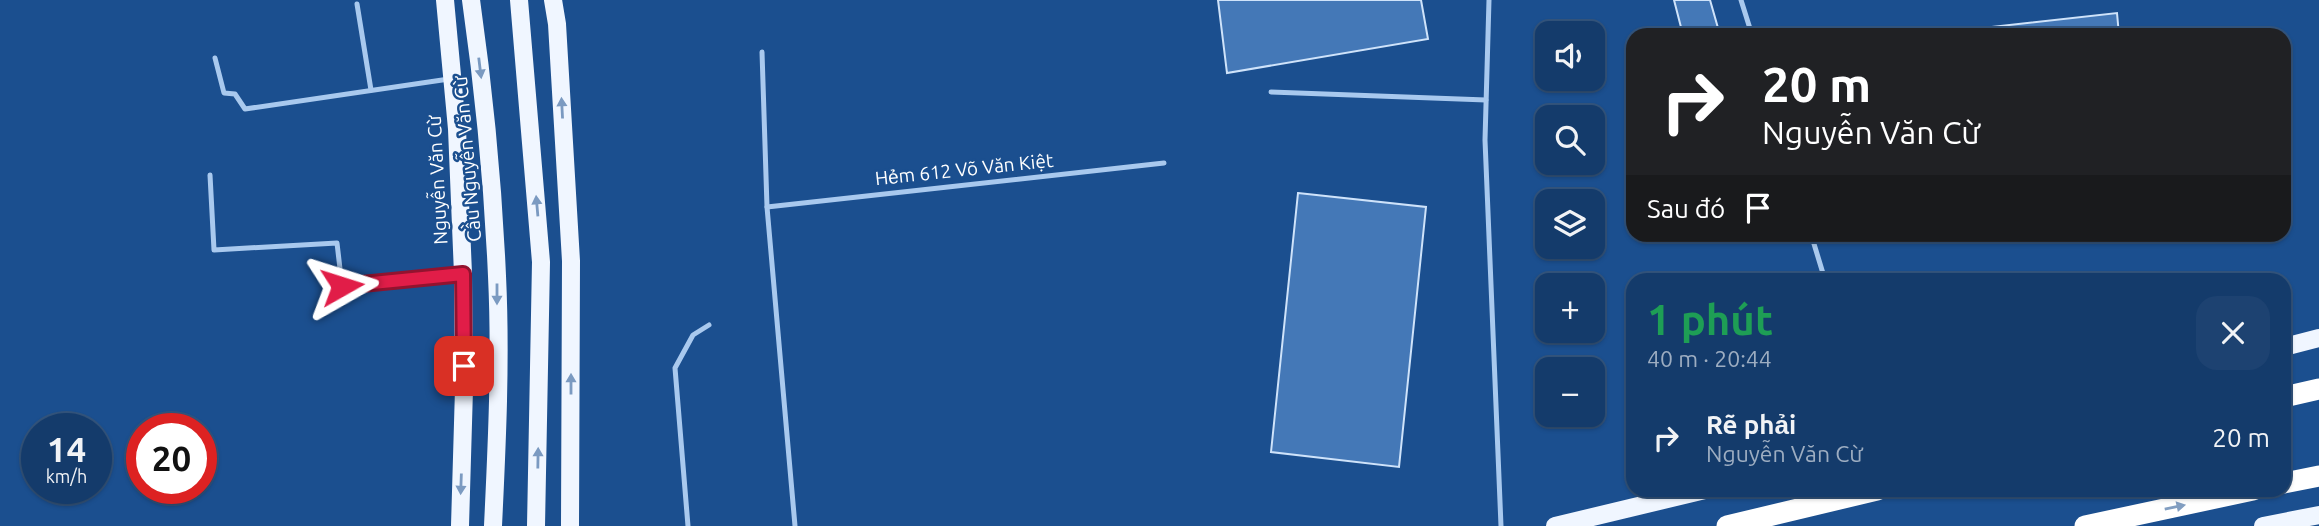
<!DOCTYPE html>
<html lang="vi">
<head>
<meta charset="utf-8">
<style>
  :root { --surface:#143b6b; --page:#1d4271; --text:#f1f3f6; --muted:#9dadc1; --line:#33557e }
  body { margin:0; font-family:Ubuntu,sans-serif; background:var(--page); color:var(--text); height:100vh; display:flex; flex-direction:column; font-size:26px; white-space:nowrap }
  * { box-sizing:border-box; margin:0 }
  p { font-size:23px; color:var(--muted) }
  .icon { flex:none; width:38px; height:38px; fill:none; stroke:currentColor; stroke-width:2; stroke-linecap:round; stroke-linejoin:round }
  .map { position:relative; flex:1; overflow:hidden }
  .sheet { position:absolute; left:1626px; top:273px; width:665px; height:224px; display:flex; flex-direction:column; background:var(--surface); border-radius:21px; box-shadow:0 2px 5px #0004,0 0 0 2px var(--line) }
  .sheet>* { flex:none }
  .top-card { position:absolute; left:1626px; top:28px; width:665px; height:214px; border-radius:21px; box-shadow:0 2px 5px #0004,0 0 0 2px var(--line); background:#202124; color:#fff; overflow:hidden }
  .controls { position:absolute; left:1535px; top:21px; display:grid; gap:14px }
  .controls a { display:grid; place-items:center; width:70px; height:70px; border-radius:14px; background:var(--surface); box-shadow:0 2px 5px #0004,0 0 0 2px var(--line); font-size:35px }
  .speed { position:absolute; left:21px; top:413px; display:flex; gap:14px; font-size:35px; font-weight:700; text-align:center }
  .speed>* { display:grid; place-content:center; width:91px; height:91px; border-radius:50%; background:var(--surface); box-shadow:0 2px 5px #0004,0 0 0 2px var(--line); line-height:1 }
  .speed small { font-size:18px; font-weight:400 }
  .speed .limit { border:10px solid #d22; background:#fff; color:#111 }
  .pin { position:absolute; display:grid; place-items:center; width:60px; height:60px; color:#fff; margin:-30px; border-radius:14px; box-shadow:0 4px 10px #0006 }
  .me { position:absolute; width:77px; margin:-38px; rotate:84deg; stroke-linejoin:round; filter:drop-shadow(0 0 5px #0008) }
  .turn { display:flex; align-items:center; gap:24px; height:147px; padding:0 21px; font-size:32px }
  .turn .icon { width:91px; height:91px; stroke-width:2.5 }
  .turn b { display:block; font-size:49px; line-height:60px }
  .then { display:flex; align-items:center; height:66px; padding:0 21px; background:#0003; gap:14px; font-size:26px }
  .round { display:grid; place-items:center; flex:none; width:74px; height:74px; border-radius:21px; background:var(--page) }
  .summary { display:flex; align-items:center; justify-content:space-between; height:119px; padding:0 21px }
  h1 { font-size:42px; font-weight:600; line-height:52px; color:#1e9e55 }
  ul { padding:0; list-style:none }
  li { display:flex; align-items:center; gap:21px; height:91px; padding:0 21px }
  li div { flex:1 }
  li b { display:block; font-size:26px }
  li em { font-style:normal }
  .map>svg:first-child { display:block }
</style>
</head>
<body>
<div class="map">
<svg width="2319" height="526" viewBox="0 0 2319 526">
  <rect width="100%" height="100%" fill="#1b4f8f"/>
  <g fill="#4478b7" stroke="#cfe3fa" stroke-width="2">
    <path d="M 1218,0 L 1421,0 L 1428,39 L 1227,73 Z"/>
    <path d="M 1674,0 L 1710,0 L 1720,35 L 1683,35 Z"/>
    <path d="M 2117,13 L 2119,35 L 1947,35 L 1946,32 Z"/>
    <path d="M 1298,193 L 1426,207 L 1399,467 L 1271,452 Z"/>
  </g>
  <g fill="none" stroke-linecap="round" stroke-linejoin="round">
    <g stroke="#a9c9ee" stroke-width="5">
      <path d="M 1489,0 L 1485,140 L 1501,526"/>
      <path d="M 1741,0 L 1752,35"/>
      <path d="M 357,4 L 371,90"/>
      <path d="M 762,52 L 767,207 L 795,526"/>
      <path d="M 215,58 L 224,93 L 235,94 L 245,109 L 449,79"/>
      <path d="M 1271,92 L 1486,100"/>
      <path d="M 210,175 L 214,250 L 337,243 L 342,286 L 460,274"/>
      <path d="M 767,207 L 1164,163"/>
      <path d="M 1811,234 L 1825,280"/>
      <path d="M 688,526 L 675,368 L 693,335 L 709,325"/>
    </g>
    <g stroke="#f0f6ff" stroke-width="18">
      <path d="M 445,0 L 457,129 L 463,274 L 464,389 L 460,526"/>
      <path d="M 471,0 C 484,91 493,184 497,276 C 501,359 497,443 493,526"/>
      <path d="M 519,0 L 541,262 L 536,526"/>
      <path d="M 553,0 L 557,24 L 571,261 L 570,526"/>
      <path d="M 2284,347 L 2319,338"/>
      <path d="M 1555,526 L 1705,490"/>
      <path d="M 2263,526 L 2319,515"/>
    </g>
    <g stroke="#fff" stroke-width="21">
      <path d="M 2284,397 L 2319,389"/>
      <path d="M 2284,483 L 2319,476"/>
      <path d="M 1727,526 L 1877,490"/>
      <path d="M 2085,526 L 2253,490"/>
    </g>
  </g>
  <defs><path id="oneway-solid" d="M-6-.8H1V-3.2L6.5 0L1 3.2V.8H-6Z" transform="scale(1.75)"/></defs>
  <g fill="#7b9ac1">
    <use href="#oneway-solid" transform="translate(480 68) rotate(83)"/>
    <use href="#oneway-solid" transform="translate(562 108) rotate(-93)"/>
    <use href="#oneway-solid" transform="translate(537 206) rotate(-95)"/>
    <use href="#oneway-solid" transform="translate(497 294) rotate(90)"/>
    <use href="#oneway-solid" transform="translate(571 384) rotate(-90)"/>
    <use href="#oneway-solid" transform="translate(538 458) rotate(-89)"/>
    <use href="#oneway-solid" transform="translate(461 484) rotate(92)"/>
  </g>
  <use fill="#829ec1" href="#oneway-solid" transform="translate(2175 507) rotate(-12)"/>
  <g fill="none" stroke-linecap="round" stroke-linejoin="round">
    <g stroke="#92132f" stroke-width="18">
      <path id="route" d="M 342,286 L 463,274 L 464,366"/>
    </g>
    <use href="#route" stroke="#e11d48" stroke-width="12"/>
  </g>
  <g text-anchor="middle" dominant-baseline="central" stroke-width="5" stroke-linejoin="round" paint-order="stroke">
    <g font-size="19" fill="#fff" stroke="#1b4f8f">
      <text transform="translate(467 159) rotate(-95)">Cầu Nguyễn Văn Cừ</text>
      <text transform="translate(964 169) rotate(-6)">Hẻm 612 Võ Văn Kiệt</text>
      <text transform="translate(437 180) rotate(-93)">Nguyễn Văn Cừ</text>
    </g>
  </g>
</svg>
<div class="controls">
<a><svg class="icon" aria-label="sound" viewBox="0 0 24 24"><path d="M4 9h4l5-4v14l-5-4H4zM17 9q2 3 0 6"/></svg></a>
<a><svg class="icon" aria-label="search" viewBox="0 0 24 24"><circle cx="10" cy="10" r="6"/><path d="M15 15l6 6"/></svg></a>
<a><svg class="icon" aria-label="layers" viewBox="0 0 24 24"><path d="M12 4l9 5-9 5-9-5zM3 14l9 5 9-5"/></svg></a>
<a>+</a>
<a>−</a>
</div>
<div class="speed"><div>14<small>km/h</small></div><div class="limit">20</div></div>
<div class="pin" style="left:464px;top:366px;background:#d93025"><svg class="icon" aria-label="arrive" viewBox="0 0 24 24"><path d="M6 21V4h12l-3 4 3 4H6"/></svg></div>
<svg class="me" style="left:342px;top:286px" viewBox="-20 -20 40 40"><path d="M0-17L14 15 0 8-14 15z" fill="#e11d48" stroke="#fff" stroke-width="4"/></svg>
<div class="top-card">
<div class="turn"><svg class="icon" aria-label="right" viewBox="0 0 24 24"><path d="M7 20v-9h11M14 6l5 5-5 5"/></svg><div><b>20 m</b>Nguyễn Văn Cừ</div></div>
<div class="then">Sau đó<svg class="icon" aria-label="arrive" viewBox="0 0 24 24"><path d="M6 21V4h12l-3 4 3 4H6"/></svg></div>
</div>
<section class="sheet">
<div class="summary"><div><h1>1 phút</h1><p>40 m · 20:44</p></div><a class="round"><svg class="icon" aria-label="close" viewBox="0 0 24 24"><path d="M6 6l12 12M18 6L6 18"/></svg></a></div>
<ul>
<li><svg class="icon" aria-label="right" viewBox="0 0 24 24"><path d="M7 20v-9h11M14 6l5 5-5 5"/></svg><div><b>Rẽ phải</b><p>Nguyễn Văn Cừ</p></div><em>20 m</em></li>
</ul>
</section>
</div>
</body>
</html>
